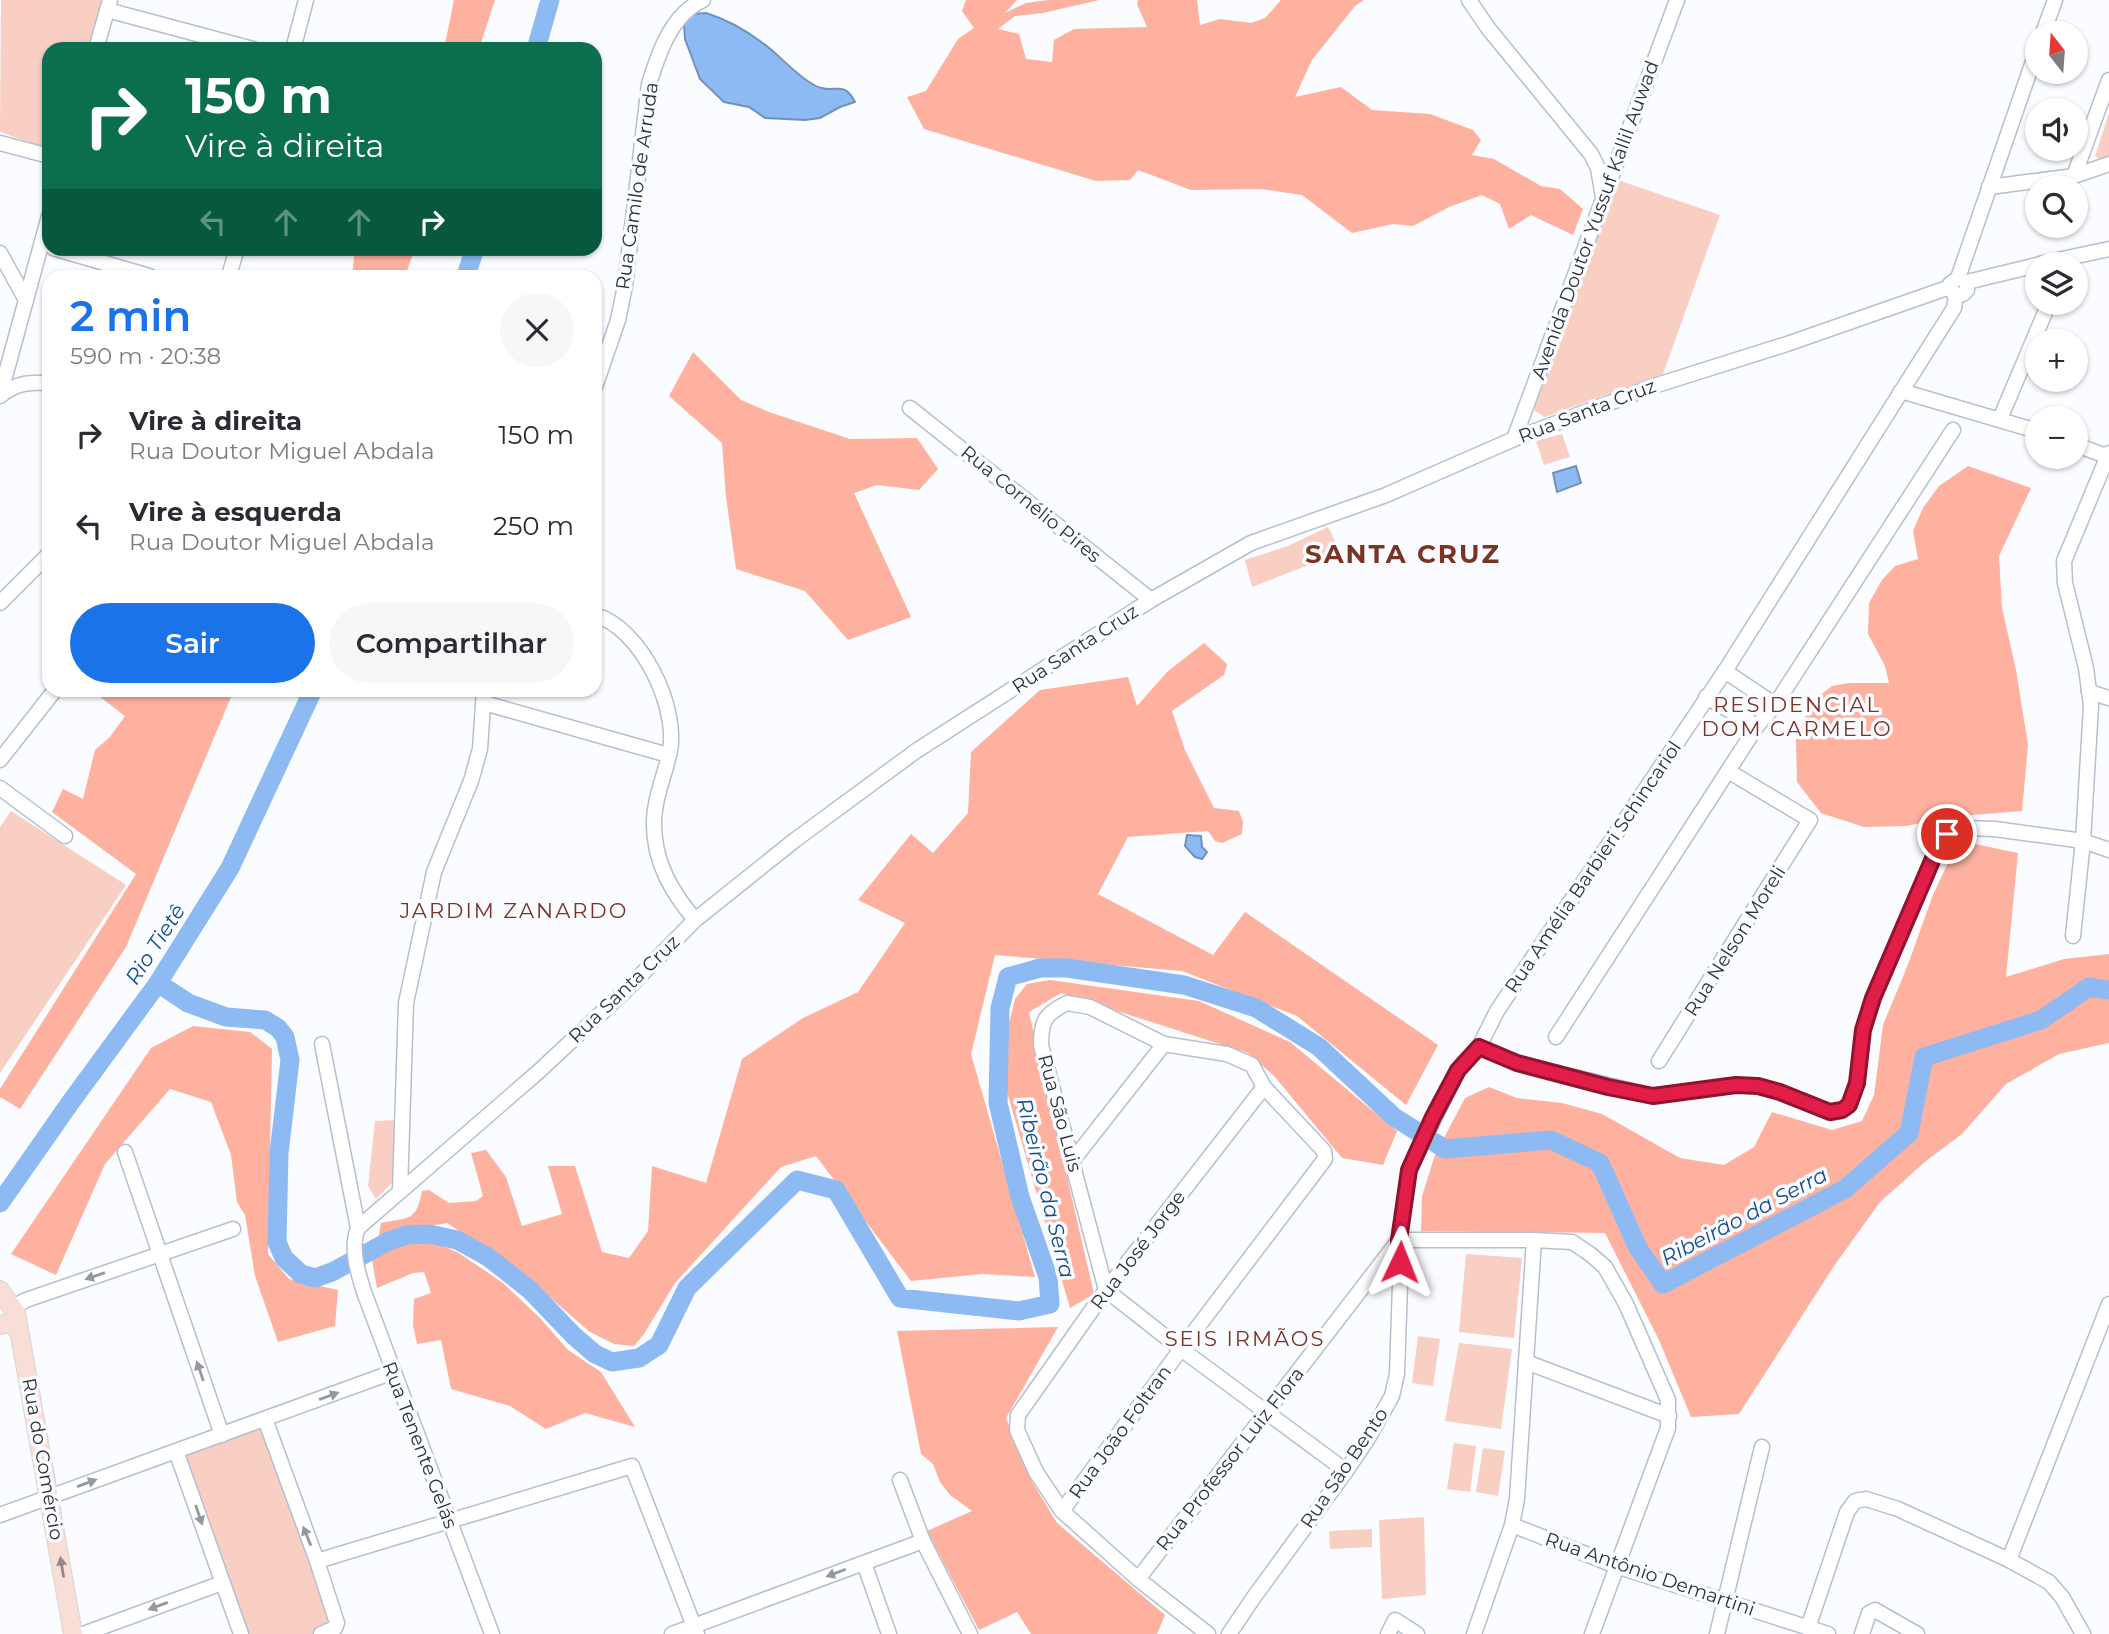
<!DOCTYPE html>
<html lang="pt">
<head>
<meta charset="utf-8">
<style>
  :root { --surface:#fff; --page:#f7f7f7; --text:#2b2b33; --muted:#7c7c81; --accent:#1a73e8 }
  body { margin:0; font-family:Montserrat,sans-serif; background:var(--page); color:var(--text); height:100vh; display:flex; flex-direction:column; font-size:26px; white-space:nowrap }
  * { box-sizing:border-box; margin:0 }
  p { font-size:23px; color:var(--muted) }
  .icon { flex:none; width:38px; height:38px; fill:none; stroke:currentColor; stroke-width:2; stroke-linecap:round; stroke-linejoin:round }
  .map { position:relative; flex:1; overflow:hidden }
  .drawer { position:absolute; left:42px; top:270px; width:560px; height:427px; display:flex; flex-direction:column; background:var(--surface); border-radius:21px; box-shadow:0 2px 5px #0004 }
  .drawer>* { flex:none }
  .top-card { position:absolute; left:42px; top:42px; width:560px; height:214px; border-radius:21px; box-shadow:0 2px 5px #0004; background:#0b6e4f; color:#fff; overflow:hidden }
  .needle { width:46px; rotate:343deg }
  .buttons { position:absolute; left:2025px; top:21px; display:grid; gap:14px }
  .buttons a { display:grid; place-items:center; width:63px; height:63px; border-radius:50%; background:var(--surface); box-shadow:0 2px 5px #0004; font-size:35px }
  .pin { position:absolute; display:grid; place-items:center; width:60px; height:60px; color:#fff; margin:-30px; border:4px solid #fff; border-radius:50%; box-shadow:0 2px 7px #0007 }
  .me { position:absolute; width:77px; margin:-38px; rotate:2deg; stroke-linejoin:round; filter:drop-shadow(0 0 5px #0008) }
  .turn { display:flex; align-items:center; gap:24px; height:147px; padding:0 28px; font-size:32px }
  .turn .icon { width:91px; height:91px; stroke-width:2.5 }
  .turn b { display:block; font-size:49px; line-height:60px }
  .lanes { display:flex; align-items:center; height:66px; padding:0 28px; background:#0003; justify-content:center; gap:35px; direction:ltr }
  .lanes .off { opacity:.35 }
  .round { display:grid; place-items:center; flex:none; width:74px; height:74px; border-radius:37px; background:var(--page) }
  .overview { display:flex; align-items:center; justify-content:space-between; height:119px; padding:0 28px }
  h1 { font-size:42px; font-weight:600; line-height:52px; color:var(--accent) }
  .cta { display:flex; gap:14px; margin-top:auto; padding:14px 28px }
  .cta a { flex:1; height:80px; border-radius:42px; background:var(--accent); color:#fff; font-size:28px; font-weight:600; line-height:80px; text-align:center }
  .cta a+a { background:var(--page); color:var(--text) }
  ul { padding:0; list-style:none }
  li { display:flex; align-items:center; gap:21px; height:91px; padding:0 28px }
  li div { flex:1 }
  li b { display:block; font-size:26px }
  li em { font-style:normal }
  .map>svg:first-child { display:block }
</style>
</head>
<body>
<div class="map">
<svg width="2109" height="1634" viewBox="0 0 2109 1634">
  <rect width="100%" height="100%" fill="#fafcff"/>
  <g fill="#f9cec3">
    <path d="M 1,0 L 103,0 L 89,49 L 49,49 L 49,149 L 0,132 Z"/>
    <path d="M 2109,113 L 2109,156 L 2100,160 L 2095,156 Z"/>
    <path d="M 1615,179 L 1720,215 L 1663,374 L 1545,417 L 1535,411 L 1534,403 Z"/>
    <path d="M 1562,434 L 1570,457 L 1544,465 L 1536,441 Z"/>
    <path d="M 1328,527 L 1339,549 L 1334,555 L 1252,587 L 1245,560 L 1288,546 Z"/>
    <path d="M 11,811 L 126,885 L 0,1073 L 0,827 Z"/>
    <path d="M 395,1120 L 392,1183 L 376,1199 L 368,1186 L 375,1121 Z"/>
    <path d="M 1466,1254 L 1522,1258 L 1514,1338 L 1459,1332 Z"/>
    <path d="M 1418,1336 L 1440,1339 L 1433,1386 L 1412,1383 Z"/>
    <path d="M 1459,1343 L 1512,1349 L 1501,1429 L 1445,1421 Z"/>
    <path d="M 265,1424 L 336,1624 L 312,1634 L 243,1634 L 179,1453 Z"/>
    <path d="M 1454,1443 L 1476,1446 L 1470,1492 L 1447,1489 Z"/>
    <path d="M 1483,1448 L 1505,1451 L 1498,1496 L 1476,1492 Z"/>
    <path d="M 1424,1517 L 1426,1595 L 1382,1599 L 1379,1520 Z"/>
    <path d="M 1372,1529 L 1372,1547 L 1330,1549 L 1329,1531 Z"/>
  </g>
  <g fill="#ffb1a0">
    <path d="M 454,0 L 495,0 L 479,49 L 444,49 Z"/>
    <path d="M 966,0 L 1017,0 L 1005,13 L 1026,3 L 1048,0 L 1099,0 L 1043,13 L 1015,16 L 998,29 L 1019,34 L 1026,59 L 1052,62 L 1054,40 L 1074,29 L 1147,27 L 1137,4 L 1138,0 L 1197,0 L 1200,25 L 1220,19 L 1251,23 L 1265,18 L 1281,0 L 1364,0 L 1355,6 L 1312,60 L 1295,97 L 1341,87 L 1372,110 L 1430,114 L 1473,130 L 1481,140 L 1472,155 L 1494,159 L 1541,186 L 1560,189 L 1583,209 L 1573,235 L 1531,215 L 1509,229 L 1500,204 L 1482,195 L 1449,207 L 1413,226 L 1393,224 L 1352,233 L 1302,195 L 1261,189 L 1191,190 L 1138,170 L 1130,180 L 1096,181 L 924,129 L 907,97 L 926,91 L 958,39 L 974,28 L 962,11 Z"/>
    <path d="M 355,249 L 355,248 L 415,249 L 405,276 L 352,276 Z"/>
    <path d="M 693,352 L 741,400 L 769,412 L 850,439 L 917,438 L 938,469 L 919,490 L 877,485 L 854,493 L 911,617 L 848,640 L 805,591 L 736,569 L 726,497 L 722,443 L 669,396 Z"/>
    <path d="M 1968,466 L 2031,488 L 1999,556 L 2002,608 L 2016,670 L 2028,745 L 2022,811 L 1946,817 L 1907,826 L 1864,827 L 1821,813 L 1797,782 L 1796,741 L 1805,718 L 1818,697 L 1832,686 L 1849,683 L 1889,683 L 1885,666 L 1868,634 L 1869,603 L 1882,580 L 1895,566 L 1918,559 L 1913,531 L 1923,508 L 1939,486 Z"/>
    <path d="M 1204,643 L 1227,664 L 1224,675 L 1172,711 L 1185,750 L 1214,808 L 1239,811 L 1243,822 L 1242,834 L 1222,843 L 1215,841 L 1208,831 L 1128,837 L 1098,894 L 1213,955 L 1245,912 L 1438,1045 L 1406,1105 L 1297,1016 L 1182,971 L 995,955 L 971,1054 L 1035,1277 L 982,1274 L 911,1281 L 816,1156 L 781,1167 L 675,1283 L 644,1334 L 634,1346 L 614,1344 L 590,1332 L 517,1269 L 447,1223 L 402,1231 L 378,1242 L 381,1223 C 409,1217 416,1222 422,1191 L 429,1190 L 449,1203 L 476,1201 L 483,1196 L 471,1153 L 486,1150 L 506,1177 L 522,1226 L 562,1214 L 548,1166 L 575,1166 L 602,1252 L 629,1258 L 648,1231 L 652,1166 L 706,1183 L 742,1059 L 803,1018 L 858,992 L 905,923 L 858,900 L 911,834 L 933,853 L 968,813 L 971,752 L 1040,690 L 1128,677 L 1137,706 L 1167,672 Z"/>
    <path d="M 91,690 L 234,690 L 126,947 L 20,1109 L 0,1097 L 0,1089 L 136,874 L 52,812 L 63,789 L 83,799 L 95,750 L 110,737 L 125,716 Z"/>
    <path d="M 1970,843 L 2018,853 L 2006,977 L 2064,959 L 2109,954 L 2109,1043 L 2059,1054 L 2006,1084 L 1962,1134 L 1926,1161 L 1880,1202 L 1834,1266 L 1739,1414 L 1691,1417 L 1659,1340 L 1605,1233 L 1421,1231 L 1422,1196 L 1435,1155 L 1465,1098 L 1489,1087 L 1517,1098 L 1562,1103 L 1602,1114 L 1680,1158 L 1724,1165 L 1754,1147 L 1772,1112 L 1832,1130 L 1862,1121 L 1874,1095 L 1883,1025 L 1907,967 L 1933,895 L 1953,852 L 1960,844 Z"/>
    <path d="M 1050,980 L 1199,1001 L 1290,1042 L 1397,1131 L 1383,1165 L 1342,1158 L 1275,1077 L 1248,1053 L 1061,993 L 1029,1012 L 1094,1294 L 1070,1308 L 1007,1092 L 1009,1023 L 1015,999 L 1027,984 Z"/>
    <path d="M 193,1026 L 250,1032 L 272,1049 L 268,1254 L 289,1279 L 338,1290 L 335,1326 L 278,1342 L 255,1276 L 245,1215 L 237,1202 L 231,1155 L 211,1102 L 170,1089 L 105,1164 L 56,1275 L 11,1254 L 151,1048 Z"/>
    <path d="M 407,1242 L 434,1242 L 459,1253 L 503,1283 L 540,1318 L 568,1350 L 601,1372 L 635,1427 L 585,1413 L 546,1429 L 510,1406 L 451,1389 L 441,1340 L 417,1344 L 413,1325 L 414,1299 L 431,1293 L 424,1272 L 413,1273 L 377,1288 L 372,1260 Z"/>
    <path d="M 1058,1327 L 1006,1418 L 1031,1480 L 1057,1523 L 1165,1615 L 1157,1634 L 1031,1634 L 1017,1612 L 979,1630 L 927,1531 L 972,1511 L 950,1495 L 940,1482 L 933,1464 L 921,1454 L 897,1331 Z"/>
  </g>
  <g fill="#8ebaf4" stroke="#7191bb" stroke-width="2">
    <path d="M 706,13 C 729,20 749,32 768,47 C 784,60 796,75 814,85 C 833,96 843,78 855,102 L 840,107 L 820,118 L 805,120 L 765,118 L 749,107 L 724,102 L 700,79 L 685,39 L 684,24 L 693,14 Z"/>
    <path d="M 1576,466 L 1581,483 L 1557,492 L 1553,473 Z"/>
    <path d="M 1187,835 L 1201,836 L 1202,847 L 1207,852 L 1202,859 L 1195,857 L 1185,846 Z"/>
  </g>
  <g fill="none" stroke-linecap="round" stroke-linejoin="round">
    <g stroke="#8ebaf4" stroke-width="19">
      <path d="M 536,49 L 550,0"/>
      <path d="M 466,276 L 475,248"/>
      <path d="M 158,983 L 188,1003 L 226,1017 L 265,1020 L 278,1028 L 285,1037 L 290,1060 L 279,1153 L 277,1242 L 284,1258 L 301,1274 L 315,1278 L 332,1272 L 387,1242 L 406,1235 L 429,1234 L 457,1240 L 488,1257 L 530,1290 L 574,1336 L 595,1354 L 612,1362 L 639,1358 L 659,1345 L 687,1288 L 797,1180 L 836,1190 L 900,1298 L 1019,1311 L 1050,1304 L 1048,1277 L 1020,1197 L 998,1103 L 1000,1008 L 1008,977 L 1040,968 L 1067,968 L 1184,985 L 1256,1008 L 1319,1047 L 1394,1117 L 1445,1149 L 1551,1140 L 1600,1163 L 1638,1248 L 1663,1284 L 1845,1189 L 1909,1133 L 1924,1057 L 2041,1020 L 2089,987 L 2109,990"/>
      <path d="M 0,1203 L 70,1103 L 158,983 L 230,868 L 313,690"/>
    </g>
    <g stroke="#b5bfce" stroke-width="17">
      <g id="minor">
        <path d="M 1469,0 L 1488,28 L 1591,154 L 1598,168 L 1603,197"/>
        <path d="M 107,10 L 253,49"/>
        <path d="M 2043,33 L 2055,0"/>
        <path d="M 96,49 L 110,0"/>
        <path d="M 293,49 L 306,0"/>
        <path d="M 0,143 L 49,156"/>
        <path d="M 2074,176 L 2109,80"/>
        <path d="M 1989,187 L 2074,176 L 2109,164"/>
        <path d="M 53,248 L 149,276"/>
        <path d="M 0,253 L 26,300"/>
        <path d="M 2039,264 L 2109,249"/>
        <path d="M 229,276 L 237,248"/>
        <path d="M 1967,282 L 1967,290 L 1963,294 L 1956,295 L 1951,290 L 1950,284 L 1958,278 L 2037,50"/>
        <path d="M 1967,282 L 2037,265"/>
        <path d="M 595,387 L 618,320 L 625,286 L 649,84 C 659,52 671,15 703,0"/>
        <path d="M 1901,391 L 2037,431"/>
        <path d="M 0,395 L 49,216"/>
        <path d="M 0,396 C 16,383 28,382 49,383"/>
        <path d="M 910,408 L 1151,600"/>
        <path d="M 2000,419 L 2049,303"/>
        <path d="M 1514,439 L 1677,0"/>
        <path d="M 2076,445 L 2109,457"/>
        <path d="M 0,603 L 49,554"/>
        <path d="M 595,615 C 641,628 678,706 670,751 C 665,775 654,798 654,824 C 654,862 671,891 695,920"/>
        <path d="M 1725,671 L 1775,705"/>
        <path d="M 2089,692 L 2109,698"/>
        <path d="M 1706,697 L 1757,726"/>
        <path d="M 484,703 L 668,755"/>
        <path d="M 0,760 L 55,690"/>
        <path d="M 0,788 L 65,836"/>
        <path d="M 2073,936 L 2083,841 L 2091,706 L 2086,668 L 2065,583 L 2064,561 L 2109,453"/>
        <path d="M 1556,1037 L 1757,726 L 1775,705 L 1953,430"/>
        <path d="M 322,1044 L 358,1228"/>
        <path d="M 1479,1047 L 1517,1063 L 1653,1096 L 1736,1085 L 1758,1086 L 1780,1092 L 1830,1113 L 1842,1110 L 1849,1105 L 1857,1083 L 1863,1030 L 1873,998 L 1941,840 L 1947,834 L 1965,828 L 1995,829 L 2083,841 L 2109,850"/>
        <path d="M 1659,1061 L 1810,820 L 1728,771"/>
        <path d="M 125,1152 L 222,1435"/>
        <path d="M 1073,1160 L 1164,1044"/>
        <path d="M 400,1190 L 406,1003 L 434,872 L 471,781 L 480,749 L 484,690"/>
        <path d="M 1399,1240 L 1534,1240 L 1572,1242 L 1590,1254 L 1605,1267 L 1626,1304 L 1668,1400 L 1668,1428 L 1592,1634"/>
        <path d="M 1106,1290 L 1181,1349 L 1346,1471"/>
        <path d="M 13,1307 L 26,1300 L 233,1229"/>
        <path d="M 1526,1362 L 1669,1416"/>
        <path d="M 265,1419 L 317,1561 L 337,1623 L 335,1628 L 321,1634"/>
        <path d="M 176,1451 L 241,1634"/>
        <path d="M 900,1480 L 923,1541 L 970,1634"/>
        <path d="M 1062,1511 L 1181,1349 L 1325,1159 L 1324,1151 L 1264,1087 L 1252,1065 L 1227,1054 L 1164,1044 L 1090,1007 L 1067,1003 C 1045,1014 1041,1020 1041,1045 L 1106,1290"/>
        <path d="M 0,1515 L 393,1372"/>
        <path d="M 1512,1525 L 1616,1566 L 1828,1634"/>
        <path d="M 2009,1560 L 2109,1304"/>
        <path d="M 317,1561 L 632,1466 L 697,1634"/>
        <path d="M 864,1563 L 889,1634"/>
        <path d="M 1138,1579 L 1399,1240"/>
        <path d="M 1808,1628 L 1847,1512 L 1855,1501 L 1866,1499 L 1898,1509 L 2009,1560 L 2049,1582 L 2062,1597 L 2083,1634"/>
        <path d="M 83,1634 L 222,1583"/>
        <path d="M 492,1634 L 364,1292 C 358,1273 350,1248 358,1228 L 537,1073 L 625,991 L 695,920 L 795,840 L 916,751 L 1151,600 L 1251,543 L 1386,495 L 1514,439 L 1657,385 L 1787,344 L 1950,287"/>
        <path d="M 672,1634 L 923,1541"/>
        <path d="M 1208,1634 L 1138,1579 L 1062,1511 L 1036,1472 L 1017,1430 L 1018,1415 L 1106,1290 L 1264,1087"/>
        <path d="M 1229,1634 L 1254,1597 L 1346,1471 L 1367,1440 L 1392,1396 L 1397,1374 L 1400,1284 L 1399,1240 L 1409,1170 L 1458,1070 L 1479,1047 L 1497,1011 L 1725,671 L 1954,308 L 1956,295"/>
        <path d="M 1388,1634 L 1395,1620 L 1417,1634"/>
        <path d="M 1474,1634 L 1512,1525 L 1517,1499 L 1534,1240"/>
        <path d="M 1717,1634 L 1762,1447"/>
        <path d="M 1862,1634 L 1869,1613 L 1875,1610 L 1917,1634"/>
      </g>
    </g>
    <g stroke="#d5d6d7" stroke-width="20">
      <g id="major">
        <path d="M 0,1290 L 16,1313 L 73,1634"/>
        <path d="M 0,1325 L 10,1323 L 19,1331"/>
      </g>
    </g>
    <use href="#minor" stroke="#fff" stroke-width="14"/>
    <use href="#major" stroke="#f9ded7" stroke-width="18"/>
  </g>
  <defs><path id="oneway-solid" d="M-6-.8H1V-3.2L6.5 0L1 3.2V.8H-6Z" transform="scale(1.75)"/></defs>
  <g fill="#96989b">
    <use href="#oneway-solid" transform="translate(95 1276) rotate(161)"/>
    <use href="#oneway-solid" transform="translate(200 1371) rotate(-109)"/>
    <use href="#oneway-solid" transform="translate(329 1396) rotate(-20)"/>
    <use href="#oneway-solid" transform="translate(87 1483) rotate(-20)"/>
    <use href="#oneway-solid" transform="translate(199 1515) rotate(71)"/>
    <use href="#oneway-solid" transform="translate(307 1536) rotate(-112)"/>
    <use href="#oneway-solid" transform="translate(836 1573) rotate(159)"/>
    <use href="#oneway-solid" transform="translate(158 1606) rotate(160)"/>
  </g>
  <use fill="#938887" href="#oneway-solid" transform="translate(62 1567) rotate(-99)"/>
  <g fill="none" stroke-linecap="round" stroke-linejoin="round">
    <g stroke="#92132f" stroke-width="18">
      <path id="route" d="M 1400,1262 L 1399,1240 L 1409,1170 L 1433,1117 L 1458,1070 L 1479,1047 L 1517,1063 L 1608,1087 L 1653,1096 L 1736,1085 L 1758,1086 L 1780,1092 L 1830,1112 L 1842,1110 L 1849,1105 L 1857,1083 L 1863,1030 L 1873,998 L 1941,840 L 1947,834"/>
    </g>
    <use href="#route" stroke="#e11d48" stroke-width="12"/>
  </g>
  <g text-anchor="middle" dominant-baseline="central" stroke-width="7" stroke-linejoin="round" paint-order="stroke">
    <g font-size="19" fill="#2d3237" stroke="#fafcff">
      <text transform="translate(637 186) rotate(-82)">Rua Camilo de Arruda</text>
      <text transform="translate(1595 220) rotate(-70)">Avenida Doutor Yussuf Kallil Auwad</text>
      <text transform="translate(1587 411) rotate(-21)">Rua Santa Cruz</text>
      <text transform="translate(1031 504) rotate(39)">Rua Cornélio Pires</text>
      <text transform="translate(1075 649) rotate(-33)">Rua Santa Cruz</text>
      <text transform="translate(1593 867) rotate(-56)">Rua Amélia Barbieri Schincariol</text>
      <text transform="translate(1735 941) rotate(-58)">Rua Nelson Moreli</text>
      <text transform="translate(624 989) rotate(-44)">Rua Santa Cruz</text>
      <text transform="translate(1060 1113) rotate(75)">Rua São Luis</text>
      <text transform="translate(1138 1250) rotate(-53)">Rua José Jorge</text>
      <text transform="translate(1120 1432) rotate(-54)">Rua João Foltran</text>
      <text transform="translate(420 1445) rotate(69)">Rua Tenente Gelás</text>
      <text transform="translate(43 1459) rotate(80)">Rua do Comércio</text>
      <text transform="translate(1230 1459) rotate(-52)">Rua Professor Luiz Flora</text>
      <text transform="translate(1344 1468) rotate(-56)">Rua São Bento</text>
      <text transform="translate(1650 1574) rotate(19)">Rua Antônio Demartini</text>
    </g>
    <g font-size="21" letter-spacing="2" fill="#793426" stroke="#fafcff">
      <text x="1797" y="704">RESIDENCIAL<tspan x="1797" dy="24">DOM CARMELO</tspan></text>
      <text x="514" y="910">JARDIM ZANARDO</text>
      <text x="1245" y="1338">SEIS IRMÃOS</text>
    </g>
    <g font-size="21" font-style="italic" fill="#134c90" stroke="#fafcff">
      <text transform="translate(155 944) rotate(-57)">Rio Tietê</text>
      <text transform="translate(1046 1188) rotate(76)">Ribeirão da Serra</text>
      <text transform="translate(1744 1216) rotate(-28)">Ribeirão da Serra</text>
    </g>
    <g font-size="26" font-weight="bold" letter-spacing="2" fill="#793426" stroke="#fafcff">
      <text x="1403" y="554">SANTA CRUZ</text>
    </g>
  </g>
</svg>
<div class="buttons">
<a><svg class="needle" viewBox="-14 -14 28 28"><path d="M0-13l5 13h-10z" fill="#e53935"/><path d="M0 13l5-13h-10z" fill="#7c7c81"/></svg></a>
<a><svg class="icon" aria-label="sound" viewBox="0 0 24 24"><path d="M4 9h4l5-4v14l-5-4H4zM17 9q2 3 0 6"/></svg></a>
<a><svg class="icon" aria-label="search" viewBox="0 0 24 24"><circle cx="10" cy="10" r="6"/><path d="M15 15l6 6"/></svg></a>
<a><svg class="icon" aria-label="layers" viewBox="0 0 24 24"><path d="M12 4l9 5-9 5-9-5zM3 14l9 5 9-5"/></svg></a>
<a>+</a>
<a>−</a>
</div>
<div class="pin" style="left:1947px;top:834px;background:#d93025"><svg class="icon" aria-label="arrive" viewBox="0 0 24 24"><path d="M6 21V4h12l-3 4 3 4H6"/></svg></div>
<svg class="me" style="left:1400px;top:1262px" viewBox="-20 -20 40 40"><path d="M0-17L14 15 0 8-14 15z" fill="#e11d48" stroke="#fff" stroke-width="4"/></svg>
<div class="top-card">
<div class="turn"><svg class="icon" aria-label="right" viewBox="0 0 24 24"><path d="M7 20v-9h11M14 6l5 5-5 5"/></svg><div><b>150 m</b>Vire à direita</div></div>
<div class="lanes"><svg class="icon off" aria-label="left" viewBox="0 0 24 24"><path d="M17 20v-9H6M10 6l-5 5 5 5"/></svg><svg class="icon off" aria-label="ahead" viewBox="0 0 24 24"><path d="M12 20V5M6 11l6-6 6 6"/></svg><svg class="icon off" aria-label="ahead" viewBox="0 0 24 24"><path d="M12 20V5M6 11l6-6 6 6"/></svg><svg class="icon" aria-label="right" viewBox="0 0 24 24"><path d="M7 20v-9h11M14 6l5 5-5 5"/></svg></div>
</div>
<section class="drawer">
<div class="overview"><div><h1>2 min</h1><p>590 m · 20:38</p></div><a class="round"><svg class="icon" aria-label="close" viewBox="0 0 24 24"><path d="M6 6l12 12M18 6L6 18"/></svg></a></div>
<ul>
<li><svg class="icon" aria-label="right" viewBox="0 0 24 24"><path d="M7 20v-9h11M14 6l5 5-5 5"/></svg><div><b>Vire à direita</b><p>Rua Doutor Miguel Abdala</p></div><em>150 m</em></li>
<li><svg class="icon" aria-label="left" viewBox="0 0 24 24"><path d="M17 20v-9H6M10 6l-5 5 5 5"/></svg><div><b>Vire à esquerda</b><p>Rua Doutor Miguel Abdala</p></div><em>250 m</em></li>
</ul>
<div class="cta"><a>Sair</a><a>Compartilhar</a></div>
</section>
</div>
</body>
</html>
